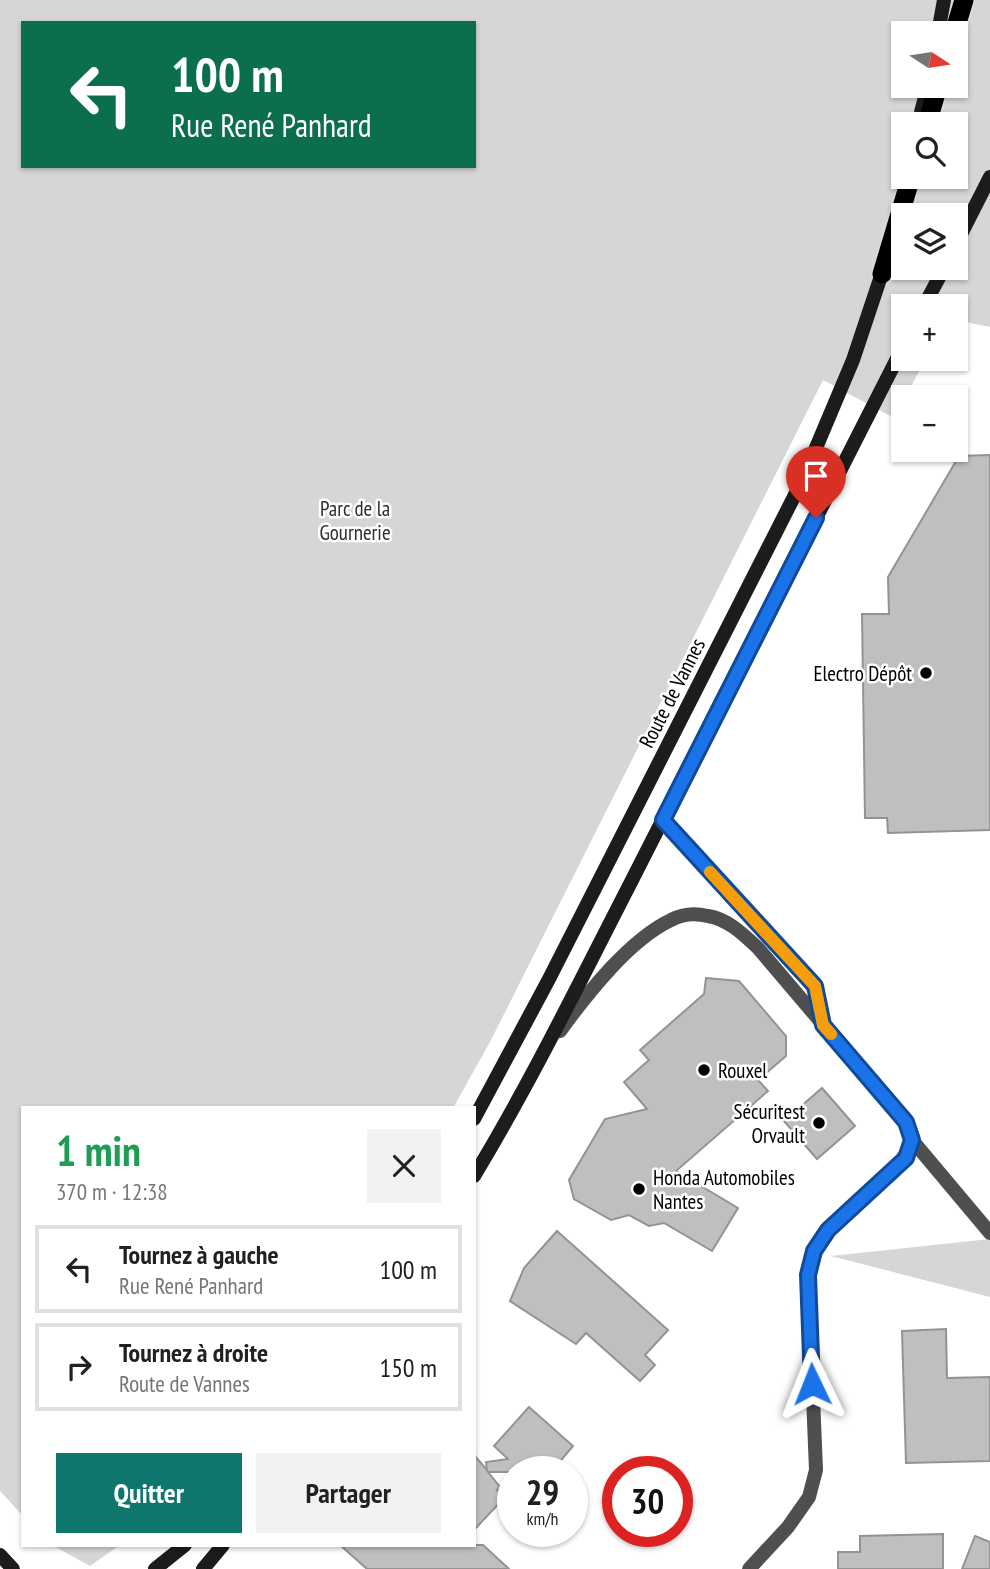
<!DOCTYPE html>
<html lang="fr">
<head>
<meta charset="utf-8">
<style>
  :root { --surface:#fff; --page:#f2f2f2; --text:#202124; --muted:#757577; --line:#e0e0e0; --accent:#0f766e }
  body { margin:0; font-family:"PT Sans Narrow",sans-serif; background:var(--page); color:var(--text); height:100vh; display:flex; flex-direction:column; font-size:26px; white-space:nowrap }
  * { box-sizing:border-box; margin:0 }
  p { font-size:23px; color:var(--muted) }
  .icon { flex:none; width:38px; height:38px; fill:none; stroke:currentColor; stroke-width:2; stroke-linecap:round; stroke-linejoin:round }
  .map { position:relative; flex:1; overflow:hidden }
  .side { position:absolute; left:21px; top:1106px; width:455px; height:441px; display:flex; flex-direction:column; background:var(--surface); border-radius:0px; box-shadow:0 2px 5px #0004 }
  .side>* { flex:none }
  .hud { position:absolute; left:21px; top:21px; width:455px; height:147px; border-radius:0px; box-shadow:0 2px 5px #0004; background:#0b6e4f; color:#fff; overflow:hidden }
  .needle { width:46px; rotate:102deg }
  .tools { position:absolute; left:891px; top:21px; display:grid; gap:14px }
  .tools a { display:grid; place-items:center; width:77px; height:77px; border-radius:0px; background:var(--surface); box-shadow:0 2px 5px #0004; font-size:35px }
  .speed { position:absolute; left:497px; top:1456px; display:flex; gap:14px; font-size:35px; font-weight:700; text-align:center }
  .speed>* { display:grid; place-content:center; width:91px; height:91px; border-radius:50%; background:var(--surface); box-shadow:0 2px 5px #0004; line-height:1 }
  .speed small { font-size:18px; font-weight:400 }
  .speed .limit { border:10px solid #d22; background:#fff; color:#111 }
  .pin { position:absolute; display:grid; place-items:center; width:60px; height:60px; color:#fff; margin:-72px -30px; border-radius:50% 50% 50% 0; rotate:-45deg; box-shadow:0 0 7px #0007 }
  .pin .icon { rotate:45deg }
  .me { position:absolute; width:77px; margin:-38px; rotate:358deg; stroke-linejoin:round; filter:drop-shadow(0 0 5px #0008) }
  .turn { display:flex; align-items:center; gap:24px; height:147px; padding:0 35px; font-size:32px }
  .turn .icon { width:91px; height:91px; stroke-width:2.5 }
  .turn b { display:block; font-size:49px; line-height:60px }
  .round { display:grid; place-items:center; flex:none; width:74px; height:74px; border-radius:0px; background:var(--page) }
  .summary { display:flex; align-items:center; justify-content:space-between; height:119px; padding:0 35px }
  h1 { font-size:42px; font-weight:700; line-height:52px; color:#1e9e55 }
  .primary-button { display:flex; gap:14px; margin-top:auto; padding:14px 35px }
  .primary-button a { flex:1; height:80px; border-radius:0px; background:var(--accent); color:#fff; font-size:28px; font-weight:700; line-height:80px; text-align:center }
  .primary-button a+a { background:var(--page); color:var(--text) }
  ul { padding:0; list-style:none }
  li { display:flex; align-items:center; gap:21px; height:88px; margin:0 14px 10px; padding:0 21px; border:4px solid var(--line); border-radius:0px }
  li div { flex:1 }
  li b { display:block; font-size:26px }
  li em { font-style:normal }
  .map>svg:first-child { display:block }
</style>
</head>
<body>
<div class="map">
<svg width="990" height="1569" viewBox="0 0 990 1569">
  <rect width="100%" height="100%" fill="#fff"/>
  <g fill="#d6d6d6" fill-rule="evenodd">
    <path d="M 0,0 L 990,0 L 990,327 L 956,320 L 956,306 L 903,306 L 903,359 L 926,359 L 905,397 L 903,397 L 894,418 L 823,380 L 490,1042 L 453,1108 L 23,1108 L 23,1516 L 0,1491 ZM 23,23 L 474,23 L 474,166 L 23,166 ZM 903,33 L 956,33 L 956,86 L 903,86 ZM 903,124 L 956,124 L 956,177 L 903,177 ZM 903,215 L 956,215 L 956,268 L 903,268 Z"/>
    <path d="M 990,1239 L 990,1297 L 831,1256 Z"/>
    <path d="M 52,1545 L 120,1545 L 90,1566 Z"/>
  </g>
  <g fill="#bfbfbf" stroke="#939393" stroke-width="2">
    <path d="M 990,455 L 990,830 L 888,833 L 887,818 L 865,818 L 862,614 L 889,614 L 888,577 L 959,456 Z"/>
    <path d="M 706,978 L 739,981 L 786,1036 L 786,1056 L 758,1080 L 768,1091 L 676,1171 L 738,1208 L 712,1251 L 664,1223 L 649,1226 L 629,1215 L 611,1220 L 574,1199 L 569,1180 L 605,1119 L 647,1109 L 624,1082 L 649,1060 L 640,1050 L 704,994 Z"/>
    <path d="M 822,1088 L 855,1126 L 817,1159 L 784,1121 Z"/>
    <path d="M 557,1231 L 668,1330 L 645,1355 L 655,1365 L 640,1381 L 586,1333 L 576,1344 L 510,1301 L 524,1268 Z"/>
    <path d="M 946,1329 L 947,1378 L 990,1377 L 990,1461 L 906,1463 L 902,1331 Z"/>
    <path d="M 529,1407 L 573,1446 L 551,1472 L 488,1472 L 500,1487 L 497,1490 L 505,1497 L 474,1530 L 474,1455 L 487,1470 L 486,1462 L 508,1459 L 494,1446 Z"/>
    <path d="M 943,1534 L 943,1569 L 838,1569 L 838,1552 L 860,1552 L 860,1536 Z"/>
    <path d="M 975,1536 L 990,1542 L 990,1569 L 962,1569 Z"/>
    <path d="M 340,1545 L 483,1545 L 509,1569 L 367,1569 Z"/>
  </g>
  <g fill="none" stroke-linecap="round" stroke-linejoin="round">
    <g stroke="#dbdbdb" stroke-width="23">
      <g id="trunk">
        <path d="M 954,33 L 964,0"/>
        <path d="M 927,124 L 938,86"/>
        <path d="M 882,274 L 911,177"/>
      </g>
    </g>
    <g stroke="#4f4f4f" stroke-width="14">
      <path d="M 663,820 L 815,986 L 822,1020"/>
      <path d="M 560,1031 C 587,994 629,940 671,920 C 682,914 696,913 708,916 C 728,919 744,935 758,948 L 906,1122 L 912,1140 L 990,1233"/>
      <path d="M 749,1569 L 788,1527 L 809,1497 L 816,1470 L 808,1275 C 812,1259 816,1244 827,1231 C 854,1199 898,1180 912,1140"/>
    </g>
    <g stroke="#1c1c1c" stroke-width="14">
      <path d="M 938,33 L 944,0"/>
      <path d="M 921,112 L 928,86"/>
      <path d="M 956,244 L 990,177"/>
      <path d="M 924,306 L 944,268"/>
      <path d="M 474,1119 L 549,979 L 802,481 L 853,360 L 884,267"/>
      <path d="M 474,1176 C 531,1082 579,983 629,886 C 721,707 812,527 903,347"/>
      <path d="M 0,1555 L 13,1569"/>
      <path d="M 155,1569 L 185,1545"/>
      <path d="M 203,1569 L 223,1545"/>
    </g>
    <use href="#trunk" stroke="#000" stroke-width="19"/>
  </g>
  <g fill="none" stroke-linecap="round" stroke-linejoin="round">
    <g stroke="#114b97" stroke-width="18">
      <path id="route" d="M 812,1384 L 808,1275 L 814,1251 L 828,1230 L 906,1158 L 912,1140 L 906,1122 L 823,1025 L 815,986 L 663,820 L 816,518"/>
    </g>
    <use href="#route" stroke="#1a73e8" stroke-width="12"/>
    <path stroke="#f59e0b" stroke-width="12" d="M 710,872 L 815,986 L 823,1025 L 831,1034"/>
  </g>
  <g fill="#000" stroke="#fff" stroke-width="2.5">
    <circle cx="926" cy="673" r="7"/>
    <circle cx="704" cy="1070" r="7"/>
    <circle cx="819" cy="1123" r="7"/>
    <circle cx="639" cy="1189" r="7"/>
  </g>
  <g text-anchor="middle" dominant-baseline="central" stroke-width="5" stroke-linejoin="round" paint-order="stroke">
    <g font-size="21" fill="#2d2d2d" stroke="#fff">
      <text x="355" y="508">Parc de la<tspan x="355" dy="24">Gournerie</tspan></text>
    </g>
    <g font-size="21" fill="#000" stroke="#fff" text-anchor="end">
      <text x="912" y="673">Electro Dépôt</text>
      <text x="718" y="1070" text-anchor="start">Rouxel</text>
      <text x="805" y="1111">Sécuritest<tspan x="805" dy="24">Orvault</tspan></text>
      <text x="653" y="1177" text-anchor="start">Honda Automobiles<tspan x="653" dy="24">Nantes</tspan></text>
    </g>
    <g font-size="21" fill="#000" stroke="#fff">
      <text transform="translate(672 693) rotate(-63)">Route de Vannes</text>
    </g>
  </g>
</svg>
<div class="tools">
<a><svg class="needle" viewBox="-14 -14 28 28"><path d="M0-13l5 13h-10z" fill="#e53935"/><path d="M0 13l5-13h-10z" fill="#757577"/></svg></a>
<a><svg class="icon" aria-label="search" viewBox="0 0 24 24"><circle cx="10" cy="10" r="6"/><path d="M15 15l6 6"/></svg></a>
<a><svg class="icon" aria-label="layers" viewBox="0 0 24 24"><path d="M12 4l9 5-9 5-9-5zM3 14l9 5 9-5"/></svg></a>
<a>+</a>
<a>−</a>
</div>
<div class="speed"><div>29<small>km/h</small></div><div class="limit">30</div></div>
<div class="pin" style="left:816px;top:518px;background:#d93025"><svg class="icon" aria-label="arrive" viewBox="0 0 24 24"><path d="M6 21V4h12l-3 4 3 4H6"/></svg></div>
<svg class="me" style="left:812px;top:1384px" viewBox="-20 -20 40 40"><path d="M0-17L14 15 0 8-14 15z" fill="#1a73e8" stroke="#fff" stroke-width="4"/></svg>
<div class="hud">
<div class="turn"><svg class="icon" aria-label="left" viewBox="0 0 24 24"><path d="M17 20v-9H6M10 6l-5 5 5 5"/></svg><div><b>100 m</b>Rue René Panhard</div></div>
</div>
<section class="side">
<div class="summary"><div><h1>1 min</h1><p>370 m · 12:38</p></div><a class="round"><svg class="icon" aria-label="close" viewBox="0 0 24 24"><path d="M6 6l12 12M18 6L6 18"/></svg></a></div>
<ul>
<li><svg class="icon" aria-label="left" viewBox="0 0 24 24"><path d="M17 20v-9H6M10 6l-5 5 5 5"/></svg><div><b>Tournez à gauche</b><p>Rue René Panhard</p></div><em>100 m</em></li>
<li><svg class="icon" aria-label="right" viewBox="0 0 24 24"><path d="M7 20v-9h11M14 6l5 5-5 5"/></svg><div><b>Tournez à droite</b><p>Route de Vannes</p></div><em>150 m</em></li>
</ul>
<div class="primary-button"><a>Quitter</a><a>Partager</a></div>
</section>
</div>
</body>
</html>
